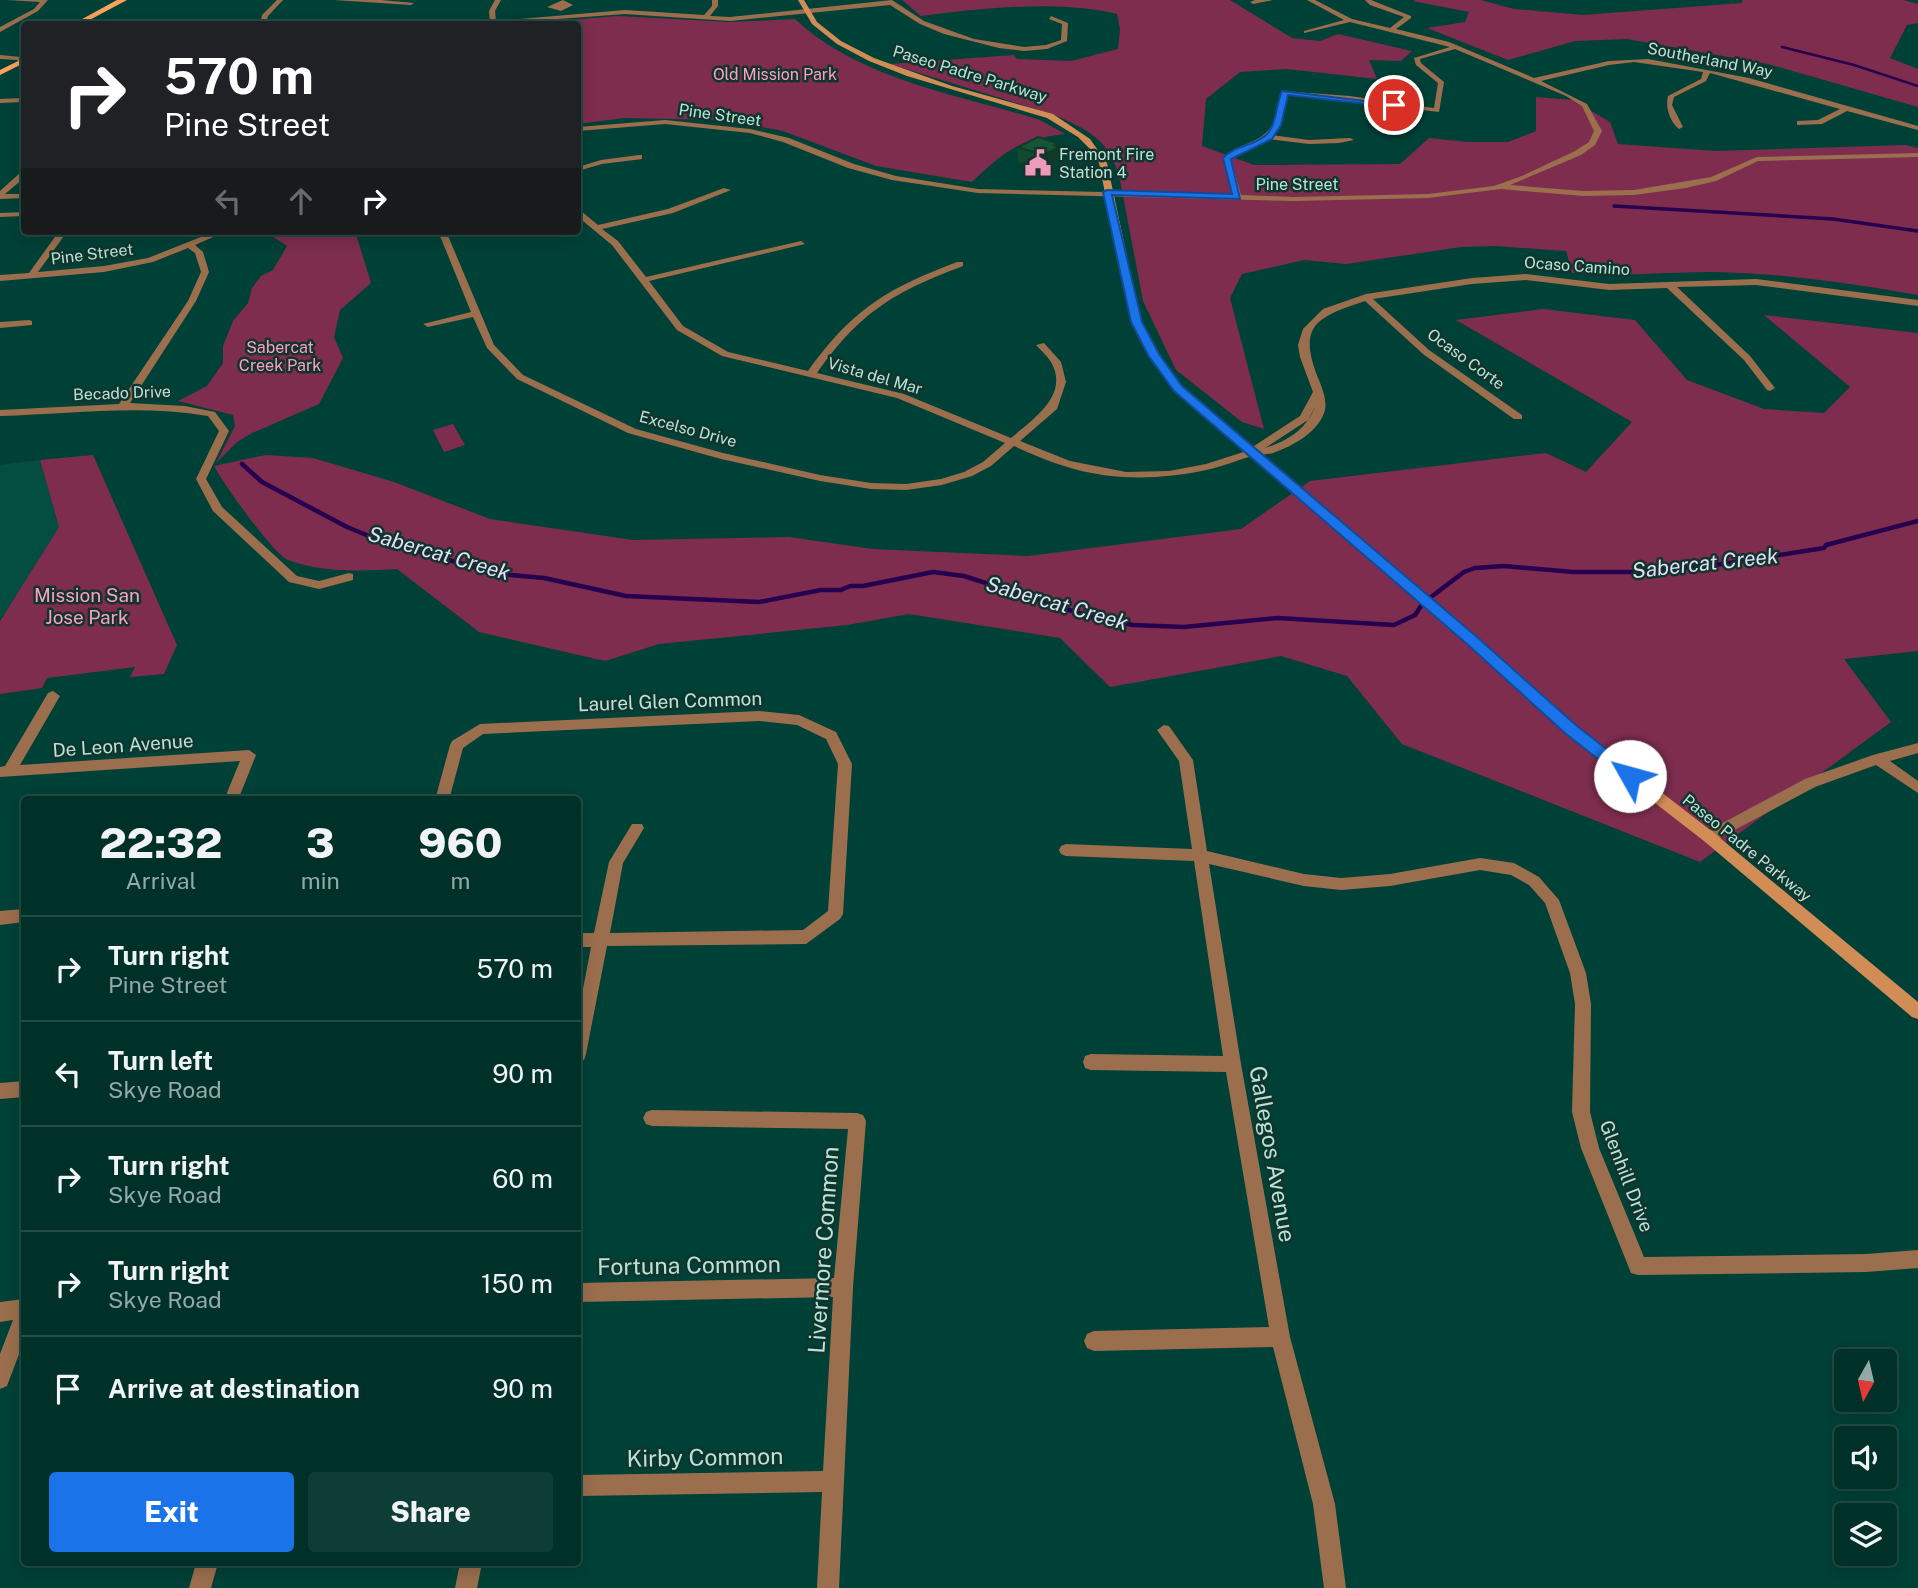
<!DOCTYPE html>
<html lang="en">
<head>
<meta charset="utf-8">
<style>
  :root { --surface:#003129; --page:#0e3d35; --text:#f1f3f6; --muted:#95a9a8; --line:#224c46; --accent:#1a73e8 }
  body { margin:0; font-family:"Public Sans",sans-serif; background:var(--page); color:var(--text); height:100vh; display:flex; flex-direction:column; font-size:26px; white-space:nowrap }
  * { box-sizing:border-box; margin:0 }
  p { font-size:23px; color:var(--muted) }
  .icon { flex:none; width:38px; height:38px; fill:none; stroke:currentColor; stroke-width:2; stroke-linecap:round; stroke-linejoin:round }
  .map { position:relative; flex:1; overflow:hidden }
  .side { position:absolute; left:21px; top:796px; width:560px; height:770px; display:flex; flex-direction:column; background:var(--surface); border-radius:7px; box-shadow:0 4px 18px #0003,0 0 0 2px var(--line) }
  .side>* { flex:none }
  .hud { position:absolute; left:21px; top:21px; width:560px; height:214px; border-radius:7px; box-shadow:0 4px 18px #0003,0 0 0 2px var(--line); background:#202124; color:#fff; overflow:hidden }
  .needle { width:46px; rotate:188deg }
  .buttons { position:absolute; left:1834px; top:1349px; display:grid; gap:14px }
  .buttons a { display:grid; place-items:center; width:63px; height:63px; border-radius:7px; background:var(--surface); box-shadow:0 4px 18px #0003,0 0 0 2px var(--line); font-size:35px }
  .pin { position:absolute; display:grid; place-items:center; width:60px; height:60px; color:#fff; margin:-30px; border:4px solid #fff; border-radius:50%; box-shadow:0 2px 7px #0007 }
  .me { position:absolute; width:77px; margin:-38px; rotate:308deg; stroke-linejoin:round; filter:drop-shadow(0 0 5px #0008) }
  .turn { display:flex; align-items:center; gap:24px; height:147px; padding:0 28px; font-size:32px }
  .turn .icon { width:91px; height:91px; stroke-width:2.5 }
  .turn b { display:block; font-size:49px; line-height:60px }
  .lanes { display:flex; align-items:center; height:66px; padding:0 28px; background:#0003; justify-content:center; gap:35px; direction:ltr }
  .lanes .off { opacity:.35 }
  .eta { display:flex; justify-content:space-evenly; align-items:center; height:119px; text-align:center }
  .eta b { font-size:42px; font-weight:800; line-height:49px }
  .cta { display:flex; gap:14px; margin-top:auto; padding:14px 28px }
  .cta a { flex:1; height:80px; border-radius:7px; background:var(--accent); color:#fff; font-size:28px; font-weight:800; line-height:80px; text-align:center }
  .cta a+a { background:var(--page); color:var(--text) }
  ul { padding:0; list-style:none }
  li { display:flex; align-items:center; gap:21px; height:105px; padding:0 28px; border-top:2px solid var(--line) }
  li div { flex:1 }
  li b { display:block; font-size:26px }
  li em { font-style:normal }
  .map>svg:first-child { display:block }
</style>
</head>
<body>
<div class="map">
<svg width="1918" height="1588" viewBox="0 0 1918 1588">
  <rect width="100%" height="100%" fill="#004137"/>
  <path fill="#044d41" d="M 40,460 L 59,527 L 0,620 L 0,465 Z"/>
  <g fill="#7e2d4f">
    <path d="M 902,0 L 1230,0 L 1292,38 L 1320,41 L 1338,34 L 1412,51 L 1401,61 L 1369,60 L 1377,79 L 1287,69 L 1240,72 L 1206,99 L 1202,146 L 1254,165 L 1400,164 L 1429,138 L 1468,142 L 1508,142 L 1536,131 L 1536,97 L 1573,100 L 1610,122 L 1618,144 L 1716,151 L 1905,145 L 1918,148 L 1918,295 C 1849,283 1781,273 1711,272 C 1665,272 1619,277 1572,273 L 1566,251 L 1495,246 L 1461,247 L 1346,264 L 1304,260 L 1242,274 L 1230,298 L 1264,429 L 1242,422 L 1176,370 L 1143,301 L 1120,180 C 1110,140 1090,131 1055,115 L 890,64 L 1014,55 L 1017,59 L 1071,61 L 1118,49 L 1120,29 L 1117,14 C 1059,0 982,8 921,16 Z"/>
    <path d="M 1415,0 L 1481,0 L 1514,9 L 1583,15 L 1742,3 L 1742,0 L 1903,0 L 1918,4 L 1918,23 L 1907,25 L 1890,58 L 1918,69 L 1918,107 L 1768,64 L 1627,39 L 1575,41 L 1508,60 L 1427,28 L 1465,22 L 1469,12 L 1413,1 Z"/>
    <path d="M 618,16 L 730,22 L 795,19 C 860,80 957,94 1040,120 L 1065,134 C 1019,139 1004,152 972,182 L 876,166 L 783,131 L 724,120 L 624,118 L 578,124 L 578,24 L 517,24 Z"/>
    <path d="M 264,231 L 355,231 L 371,283 L 340,310 L 334,337 L 343,358 L 319,404 L 252,433 L 237,442 L 216,463 L 235,426 L 233,415 L 178,401 L 207,386 L 223,363 L 223,346 L 233,321 L 248,303 L 252,288 L 261,276 L 273,270 L 287,246 Z"/>
    <path d="M 1543,309 L 1635,320 L 1687,380 L 1764,409 L 1824,413 L 1850,387 L 1764,315 L 1918,333 L 1918,651 L 1844,659 L 1891,722 L 1700,862 L 1402,744 L 1347,676 L 1281,656 L 1110,687 L 1060,638 L 909,614 L 847,625 L 659,644 L 605,661 L 479,632 L 397,569 C 361,571 322,573 288,560 C 273,554 223,483 214,466 L 266,455 L 313,458 L 394,482 L 490,519 L 633,540 L 789,537 L 872,549 L 1028,556 L 1241,529 L 1310,481 L 1546,453 L 1586,472 L 1632,422 L 1456,320 Z"/>
    <path d="M 453,424 L 465,445 L 444,452 L 433,430 Z"/>
    <path d="M 93,455 L 177,645 L 164,674 L 130,677 L 135,667 L 47,678 L 42,688 L 0,694 L 0,621 L 59,527 L 40,460 Z"/>
  </g>
  <g fill="none" stroke-linecap="round" stroke-linejoin="round">
    <path stroke="#26004e" stroke-width="2.5" d="M 1782,47 L 1854,65 L 1918,86"/>
    <path stroke="#26004e" stroke-width="3.5" d="M 1614,206 L 1833,219 L 1918,231"/>
    <path stroke="#26004e" stroke-width="4.5" d="M 242,464 L 262,482 L 347,527 L 381,541 L 499,574 L 544,578 L 626,596 L 759,602 L 821,590 L 841,590 L 850,586 L 863,586 L 933,572 L 964,576 L 1091,617 L 1133,625 L 1184,627 L 1278,618 L 1394,625 L 1415,615 L 1423,603 L 1464,572 L 1475,568 L 1504,566 L 1573,572 L 1635,572 L 1723,564 L 1824,548 L 1826,545 L 1918,521"/>
    <g fill="#9b6f4e" fill-rule="evenodd">
      <path d="M 7,0 L 48,0 L 38,11 L 0,32 L 0,27 L 34,9 L 40,2 Z"/>
      <path d="M 277,0 L 283,0 L 268,16 L 266,24 L 260,24 L 262,15 Z"/>
      <path d="M 334,0 L 381,0 L 414,3 L 411,5 Z"/>
      <path d="M 495,0 L 501,0 L 495,11 L 496,21 L 625,10 L 704,15 L 712,6 L 712,0 L 718,0 L 718,6 L 710,16 L 730,17 L 892,0 L 924,21 L 974,39 L 1024,47 L 1046,45 L 1061,40 L 1062,24 L 1049,19 L 1051,16 L 1068,23 L 1067,41 L 1047,49 L 1024,51 L 999,48 L 944,34 L 920,24 L 890,5 L 730,21 L 625,14 L 490,24 L 489,11 Z"/>
      <path d="M 563,0 L 573,5 L 561,11 L 547,7 Z"/>
      <path d="M 1255,0 L 1273,0 L 1253,4 L 1250,2 Z"/>
      <path d="M 1307,0 L 1315,0 L 1352,19 L 1390,28 L 1404,17 L 1370,5 L 1365,0 L 1371,0 L 1411,16 L 1411,18 L 1396,29 L 1449,42 L 1534,78 L 1609,61 L 1648,59 L 1749,78 L 1918,126 L 1918,130 L 1847,111 L 1822,124 L 1797,125 L 1797,121 L 1818,120 L 1840,109 L 1710,73 L 1706,81 L 1674,97 L 1672,105 L 1683,127 L 1679,129 C 1670,122 1665,107 1668,96 L 1701,79 L 1703,72 L 1634,62 L 1609,65 L 1541,81 L 1587,104 L 1602,131 L 1595,145 L 1581,155 L 1510,185 L 1583,191 L 1634,190 L 1711,177 L 1757,157 L 1918,153 L 1918,157 L 1758,161 L 1716,181 L 1686,188 L 1634,195 L 1583,196 L 1501,189 L 1428,198 L 1294,201 L 978,193 L 892,180 L 848,168 L 783,142 L 750,133 L 665,124 L 578,131 L 578,127 L 665,120 L 750,129 L 789,138 L 854,164 L 896,176 L 978,189 L 1233,195 L 1223,158 C 1236,144 1259,144 1270,128 C 1278,117 1277,102 1282,91 L 1350,96 L 1434,108 L 1438,83 L 1416,65 L 1414,58 L 1450,47 L 1350,22 L 1304,33 L 1304,31 L 1344,20 ZM 1455,49 L 1566,96 L 1582,106 L 1594,131 L 1589,142 L 1575,151 L 1522,176 L 1494,186 L 1428,194 L 1294,197 L 1241,195 L 1231,158 L 1267,139 L 1309,144 L 1339,143 L 1354,140 L 1350,138 L 1309,140 L 1271,135 L 1282,118 L 1287,94 L 1439,112 L 1444,82 L 1421,63 L 1420,59 Z"/>
      <path d="M 0,55 L 21,57 L 24,63 L 20,63 L 17,60 L 0,59 Z"/>
      <path d="M 24,98 L 24,102 L 0,103 L 0,99 Z"/>
      <path d="M 639,155 L 642,155 L 642,159 L 602,164 L 578,171 L 578,167 L 601,160 Z"/>
      <path d="M 21,172 L 24,172 L 24,178 L 5,194 L 24,194 L 24,198 L 0,199 L 0,191 Z"/>
      <path d="M 724,188 L 731,190 L 673,213 L 602,229 L 618,241 L 646,277 L 801,241 L 805,244 L 649,281 L 683,326 L 728,352 L 808,371 C 853,309 886,289 957,262 L 963,262 L 963,266 C 894,292 860,312 817,373 L 904,394 L 1011,438 C 1033,419 1070,395 1051,362 C 1047,356 1041,350 1036,345 L 1044,343 L 1061,362 L 1066,382 L 1057,409 L 1020,441 L 1070,461 L 1126,472 L 1169,471 L 1206,464 L 1253,449 L 1254,446 L 1300,416 L 1313,392 L 1300,357 L 1298,345 L 1303,329 L 1323,309 L 1366,294 L 1472,278 L 1526,274 L 1609,284 L 1756,279 L 1918,300 L 1918,306 L 1756,285 L 1677,287 L 1750,356 L 1775,388 L 1770,391 L 1767,390 L 1744,360 L 1667,288 L 1609,290 L 1526,280 L 1472,284 L 1373,299 L 1429,350 L 1522,415 L 1522,419 L 1514,419 L 1423,354 L 1365,301 C 1317,317 1297,325 1318,378 C 1322,387 1327,400 1325,410 C 1319,432 1293,446 1273,453 C 1267,455 1259,454 1252,456 C 1237,460 1222,467 1206,470 C 1159,480 1110,481 1064,466 C 1047,461 1030,453 1014,446 L 991,466 L 972,476 L 942,485 L 906,490 L 871,489 L 820,481 L 721,459 L 628,433 L 517,379 L 487,348 L 473,317 L 428,327 L 423,324 L 471,312 L 438,231 L 446,231 L 494,345 L 523,375 L 636,429 L 723,453 L 820,475 L 871,483 L 906,484 L 941,479 L 964,472 L 983,462 L 1005,443 L 897,398 L 722,356 L 677,330 L 612,245 L 578,217 L 578,211 L 581,211 L 598,225 L 668,209 ZM 1315,407 C 1306,430 1287,441 1265,448 L 1308,420 Z"/>
      <path d="M 24,212 L 24,216 L 0,217 L 0,213 Z"/>
      <path d="M 216,231 L 227,231 L 195,245 L 203,252 L 209,272 L 196,301 L 130,403 L 185,406 L 215,412 L 229,431 L 206,479 L 222,507 L 297,576 L 319,581 L 349,573 L 353,574 L 353,580 L 319,589 L 289,582 L 213,511 L 196,479 L 219,431 L 208,416 C 139,404 70,414 0,416 L 0,410 L 119,404 L 188,301 L 201,272 L 195,253 L 188,248 L 153,262 L 104,272 L 0,281 L 0,275 L 29,273 L 57,234 L 60,234 L 64,236 L 38,272 L 104,266 L 148,258 Z"/>
      <path d="M 29,320 L 32,321 L 32,325 L 0,328 L 0,322 Z"/>
      <path d="M 53,691 L 60,696 L 20,765 L 249,750 L 256,755 L 238,800 L 224,800 L 240,761 L 0,777 L 0,767 L 5,766 L 48,693 Z"/>
      <path d="M 759,711 L 799,715 L 836,732 L 852,764 L 843,914 L 840,919 L 806,944 L 607,946 L 586,1054 L 584,1060 L 578,1062 L 578,1015 L 591,947 L 578,947 L 578,933 L 594,933 L 609,862 L 632,824 L 642,824 L 644,828 L 623,863 L 610,933 L 803,930 L 828,911 L 838,764 L 826,739 L 797,725 L 759,721 L 483,734 L 463,748 L 449,800 L 435,800 L 450,745 L 452,741 L 480,724 Z"/>
      <path d="M 1164,725 L 1169,726 L 1193,760 L 1207,851 L 1304,874 L 1341,878 L 1390,874 L 1480,858 L 1514,863 L 1539,877 L 1559,900 L 1586,973 L 1591,1004 L 1590,1112 L 1599,1148 L 1644,1257 L 1866,1254 L 1918,1250 L 1918,1268 L 1866,1272 L 1638,1275 L 1631,1273 L 1581,1148 L 1572,1112 L 1575,1004 L 1570,973 L 1545,903 L 1529,885 L 1511,875 L 1480,870 L 1390,886 L 1341,890 L 1304,886 L 1209,864 L 1241,1064 L 1290,1337 L 1335,1504 L 1346,1588 L 1324,1588 L 1313,1504 L 1273,1347 L 1094,1351 L 1087,1348 L 1084,1341 L 1087,1334 L 1094,1331 L 1269,1327 L 1226,1072 L 1091,1070 L 1085,1068 L 1083,1062 L 1085,1056 L 1091,1054 L 1223,1056 L 1194,861 L 1066,856 L 1061,854 L 1059,850 L 1061,846 L 1066,844 L 1192,849 L 1179,761 L 1157,730 Z"/>
      <path d="M 1918,743 L 1918,753 L 1890,761 L 1918,781 L 1918,793 L 1876,765 L 1815,787 L 1714,841 L 1704,841 L 1702,837 L 1704,833 L 1805,779 L 1873,755 Z"/>
      <path d="M 24,909 L 24,922 L 0,925 L 0,911 Z"/>
      <path d="M 24,1081 L 24,1097 L 0,1099 L 0,1083 Z"/>
      <path d="M 652,1110 L 857,1113 L 863,1115 L 866,1121 L 853,1287 L 839,1588 L 817,1588 L 822,1492 L 578,1496 L 578,1475 L 823,1471 L 833,1297 L 578,1302 L 578,1283 L 834,1278 L 848,1129 L 652,1126 L 646,1124 L 643,1118 L 646,1112 Z"/>
      <path d="M 24,1299 L 24,1341 L 7,1386 L 0,1389 L 0,1354 L 13,1320 L 0,1322 L 0,1302 Z"/>
      <path d="M 196,1563 L 218,1563 L 211,1588 L 189,1588 Z"/>
      <path d="M 460,1563 L 482,1563 L 477,1588 L 455,1588 Z"/>
    </g>
    <path fill="#d28d57" fill-rule="evenodd" d="M 798,0 L 804,0 L 817,22 L 841,41 L 874,58 L 952,86 L 1053,114 L 1090,139 L 1107,163 L 1141,322 L 1159,355 L 1181,386 L 1477,638 L 1576,726 L 1714,833 L 1918,1002 L 1918,1019 L 1912,1017 L 1704,841 L 1566,734 L 1469,644 L 1175,390 L 1149,355 L 1131,322 L 1099,163 L 1090,149 L 1078,137 L 1047,118 L 907,76 L 869,61 L 837,44 L 812,24 Z"/>
    <g fill="#fda35d" fill-rule="evenodd">
      <path d="M 117,0 L 127,0 L 82,24 L 73,24 Z"/>
      <path d="M 24,58 L 24,63 L 0,75 L 0,70 Z"/>
    </g>
  </g>
  <path fill="#134a2f" d="M 1057,143 L 1058,162 L 1042,171 L 1018,162 L 1018,147 Z"/>
  <path fill="#0f3c26" d="M 1057,143 L 1057,148 L 1059,147 L 1058,162 L 1042,171 L 1043,155 Z"/>
  <path fill="#165637" stroke="#0f3c26" stroke-width="2" d="M 1038,137 L 1057,143 L 1054,145 L 1059,147 L 1043,155 L 1018,147 Z"/>
  <path fill="#1a73e8" stroke="#114b97" stroke-width="2" d="M 1282,91 L 1397,105 L 1394,107 L 1288,95 L 1281,125 L 1272,139 L 1231,159 L 1240,199 L 1112,195 L 1142,322 L 1159,354 L 1182,386 L 1477,637 L 1577,726 L 1636,772 L 1638,776 L 1636,780 L 1625,780 L 1566,734 L 1467,644 L 1174,391 L 1148,355 L 1131,322 L 1103,192 L 1107,190 L 1232,194 L 1223,158 C 1234,145 1256,146 1267,134 C 1277,123 1276,104 1282,91 Z"/>
  <defs>
    <g id="civic-bare" transform="scale(2.1)"><path d="M-.6-6.5H3V-4.5H.6V-3L4-1V1h2V6H-6V1h2V-1L-.6-3ZM-1.2 2.5V6h2.4V2.5Z" fill="#ef9ab8" stroke="#12342d" stroke-width="2.5" paint-order="stroke"/></g>
  </defs>
  <g fill-rule="evenodd">
    <use href="#civic-bare" x="1038" y="163"/>
  </g>
  <g text-anchor="middle" dominant-baseline="central" stroke-width="5" stroke-linejoin="round" paint-order="stroke">
    <g font-size="16" fill="#b5e4d8" stroke="#12342d">
      <text transform="translate(1710 60) rotate(11)">Southerland Way</text>
      <text transform="translate(970 74) rotate(17)">Paseo Padre Parkway</text>
      <text transform="translate(720 115) rotate(8)">Pine Street</text>
      <text x="1297" y="184">Pine Street</text>
      <text transform="translate(92 254) rotate(-7)">Pine Street</text>
      <text transform="translate(1577 266) rotate(4)">Ocaso Camino</text>
      <text transform="translate(1466 359) rotate(36)">Ocaso Corte</text>
      <text transform="translate(875 376) rotate(16)">Vista del Mar</text>
      <text transform="translate(122 393) rotate(-2)">Becado Drive</text>
      <text transform="translate(688 429) rotate(15)">Excelso Drive</text>
      <text transform="translate(1747 848) rotate(39)">Paseo Padre Parkway</text>
    </g>
    <g font-size="16" fill="#fba0c0" stroke="#12342d">
      <text x="775" y="74">Old Mission Park</text>
      <text x="280" y="347">Sabercat<tspan x="280" dy="18">Creek Park</tspan></text>
    </g>
    <g font-size="16" fill="#b5e4d8" stroke="#12342d" text-anchor="start">
      <text x="1059" y="154">Fremont Fire<tspan x="1059" dy="18">Station 4</tspan></text>
    </g>
    <g font-size="19" fill="#fba0c0" stroke="#12342d">
      <text x="87" y="595">Mission San<tspan x="87" dy="22">Jose Park</tspan></text>
    </g>
    <g font-size="19" fill="#b5e4d8" stroke="#12342d">
      <text transform="translate(670 701) rotate(-2)">Laurel Glen Common</text>
      <text transform="translate(123 745) rotate(-4)">De Leon Avenue</text>
      <text transform="translate(1627 1176) rotate(69)">Glenhill Drive</text>
    </g>
    <g font-size="21" font-style="italic" fill="#e5defa" stroke="#12342d">
      <text transform="translate(439 553) rotate(16)">Sabercat Creek</text>
      <text transform="translate(1705 563) rotate(-6)">Sabercat Creek</text>
      <text transform="translate(1057 603) rotate(16)">Sabercat Creek</text>
    </g>
    <g font-size="23" fill="#b5e4d8" stroke="#12342d">
      <text transform="translate(1273 1154) rotate(80)">Gallegos Avenue</text>
      <text transform="translate(823 1250) rotate(-86)">Livermore Common</text>
      <text transform="translate(689 1265) rotate(-1)">Fortuna Common</text>
      <text transform="translate(705 1457) rotate(-1)">Kirby Common</text>
    </g>
  </g>
</svg>
<div class="buttons">
<a><svg class="needle" viewBox="-14 -14 28 28"><path d="M0-13l5 13h-10z" fill="#e53935"/><path d="M0 13l5-13h-10z" fill="#95a9a8"/></svg></a>
<a><svg class="icon" aria-label="sound" viewBox="0 0 24 24"><path d="M4 9h4l5-4v14l-5-4H4zM17 9q2 3 0 6"/></svg></a>
<a><svg class="icon" aria-label="layers" viewBox="0 0 24 24"><path d="M12 4l9 5-9 5-9-5zM3 14l9 5 9-5"/></svg></a>
</div>
<div class="pin" style="left:1394px;top:105px;background:#d93025"><svg class="icon" aria-label="arrive" viewBox="0 0 24 24"><path d="M6 21V4h12l-3 4 3 4H6"/></svg></div>
<svg class="me" style="left:1630px;top:776px" viewBox="-20 -20 40 40"><circle r="19" fill="#fff"/><path d="M0-13L10 11 0 6-10 11z" fill="#1a73e8"/></svg>
<div class="hud">
<div class="turn"><svg class="icon" aria-label="right" viewBox="0 0 24 24"><path d="M7 20v-9h11M14 6l5 5-5 5"/></svg><div><b>570 m</b>Pine Street</div></div>
<div class="lanes"><svg class="icon off" aria-label="left" viewBox="0 0 24 24"><path d="M17 20v-9H6M10 6l-5 5 5 5"/></svg><svg class="icon off" aria-label="ahead" viewBox="0 0 24 24"><path d="M12 20V5M6 11l6-6 6 6"/></svg><svg class="icon" aria-label="right" viewBox="0 0 24 24"><path d="M7 20v-9h11M14 6l5 5-5 5"/></svg></div>
</div>
<section class="side">
<div class="eta">
<div><b>22:32</b><p>Arrival</p></div>
<div><b>3</b><p>min</p></div>
<div><b>960</b><p>m</p></div>
</div>
<ul>
<li><svg class="icon" aria-label="right" viewBox="0 0 24 24"><path d="M7 20v-9h11M14 6l5 5-5 5"/></svg><div><b>Turn right</b><p>Pine Street</p></div><em>570 m</em></li>
<li><svg class="icon" aria-label="left" viewBox="0 0 24 24"><path d="M17 20v-9H6M10 6l-5 5 5 5"/></svg><div><b>Turn left</b><p>Skye Road</p></div><em>90 m</em></li>
<li><svg class="icon" aria-label="right" viewBox="0 0 24 24"><path d="M7 20v-9h11M14 6l5 5-5 5"/></svg><div><b>Turn right</b><p>Skye Road</p></div><em>60 m</em></li>
<li><svg class="icon" aria-label="right" viewBox="0 0 24 24"><path d="M7 20v-9h11M14 6l5 5-5 5"/></svg><div><b>Turn right</b><p>Skye Road</p></div><em>150 m</em></li>
<li><svg class="icon" aria-label="arrive" viewBox="0 0 24 24"><path d="M6 21V4h12l-3 4 3 4H6"/></svg><div><b>Arrive at destination</b></div><em>90 m</em></li>
</ul>
<div class="cta"><a>Exit</a><a>Share</a></div>
</section>
</div>
</body>
</html>
